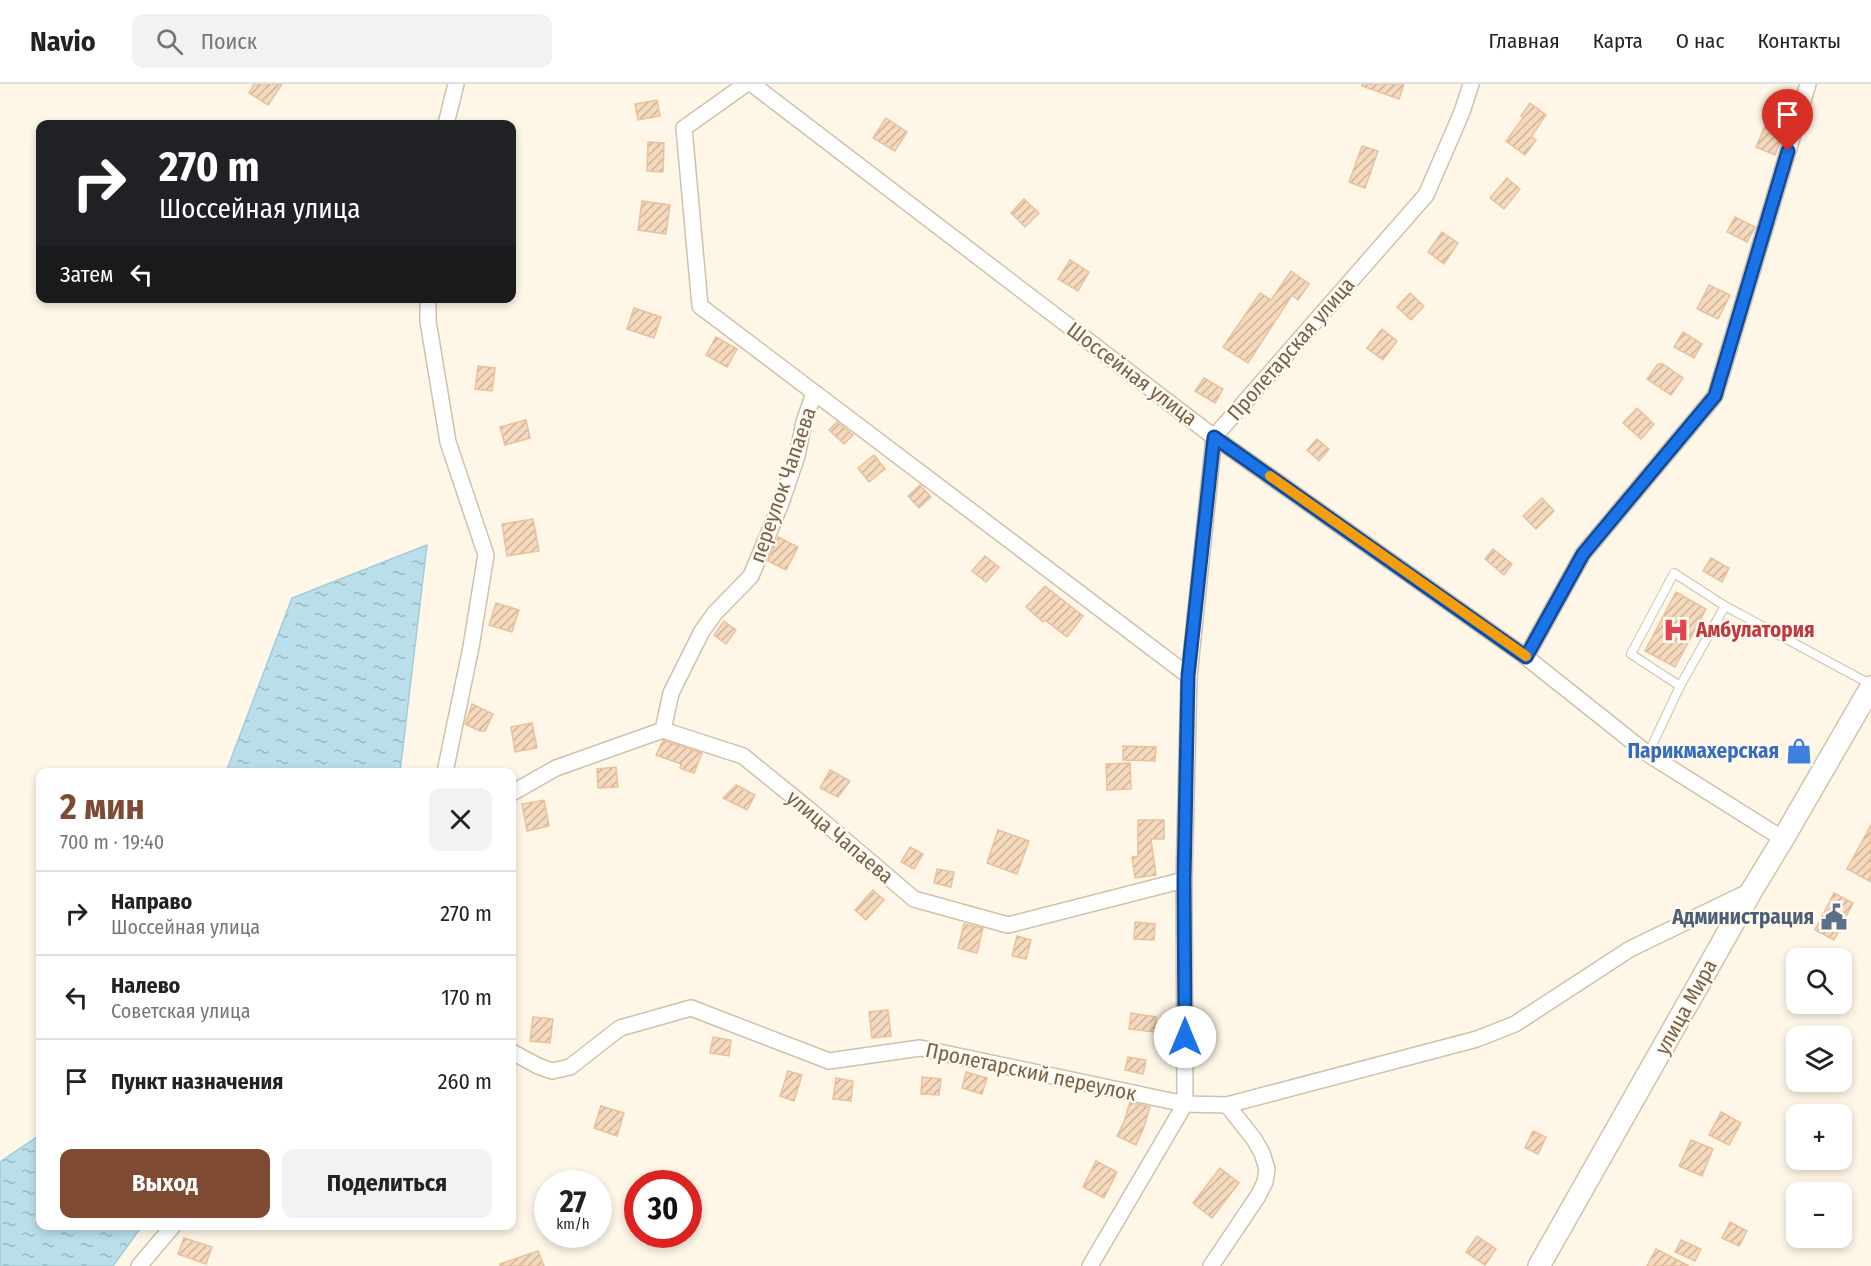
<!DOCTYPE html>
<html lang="ru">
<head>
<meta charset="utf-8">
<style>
  :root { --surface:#fff; --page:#f2f2f2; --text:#222; --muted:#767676; --line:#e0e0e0; --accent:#7e4a32 }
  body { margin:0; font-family:"Fira Sans Condensed",sans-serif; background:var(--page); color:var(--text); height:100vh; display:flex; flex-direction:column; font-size:22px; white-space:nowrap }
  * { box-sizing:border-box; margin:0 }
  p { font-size:20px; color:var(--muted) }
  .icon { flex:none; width:33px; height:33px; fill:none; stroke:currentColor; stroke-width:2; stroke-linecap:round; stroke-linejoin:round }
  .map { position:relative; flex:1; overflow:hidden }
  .panel { position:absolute; left:36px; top:684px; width:480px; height:462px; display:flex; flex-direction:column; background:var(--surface); border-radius:12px; box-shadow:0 3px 9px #0003 }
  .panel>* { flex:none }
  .guide { position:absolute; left:36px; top:36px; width:480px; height:183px; border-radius:12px; box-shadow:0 3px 9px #0003; background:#202124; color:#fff; overflow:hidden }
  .controls { position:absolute; left:1786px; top:864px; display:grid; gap:12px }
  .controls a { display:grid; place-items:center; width:66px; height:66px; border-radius:12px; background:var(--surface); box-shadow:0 3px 9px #0003; font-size:30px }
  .speed { position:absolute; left:534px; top:1086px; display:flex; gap:12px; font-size:30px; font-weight:700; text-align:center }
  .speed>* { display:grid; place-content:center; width:78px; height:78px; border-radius:50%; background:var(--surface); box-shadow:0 3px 9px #0003; line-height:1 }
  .speed small { font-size:15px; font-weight:400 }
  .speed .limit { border:9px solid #d22; background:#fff; color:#111 }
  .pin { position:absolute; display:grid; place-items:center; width:51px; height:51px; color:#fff; margin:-62px -26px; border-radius:50% 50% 50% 0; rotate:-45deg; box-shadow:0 0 6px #0007 }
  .pin .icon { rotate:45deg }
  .me { position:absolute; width:66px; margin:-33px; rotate:0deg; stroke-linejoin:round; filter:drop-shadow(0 0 4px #0008) }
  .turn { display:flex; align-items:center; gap:21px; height:126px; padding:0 24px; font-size:27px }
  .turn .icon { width:78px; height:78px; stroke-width:2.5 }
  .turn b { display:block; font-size:42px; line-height:51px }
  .then { display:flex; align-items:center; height:57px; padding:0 24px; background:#0003; gap:12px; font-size:22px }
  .round { display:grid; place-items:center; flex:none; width:63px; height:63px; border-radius:12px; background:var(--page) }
  .summary { display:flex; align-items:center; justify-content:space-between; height:102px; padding:0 24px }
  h1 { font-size:36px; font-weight:700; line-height:45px; color:var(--accent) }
  .cta { display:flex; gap:12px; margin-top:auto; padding:12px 24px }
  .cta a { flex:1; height:69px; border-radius:12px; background:var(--accent); color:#fff; font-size:24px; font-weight:700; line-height:69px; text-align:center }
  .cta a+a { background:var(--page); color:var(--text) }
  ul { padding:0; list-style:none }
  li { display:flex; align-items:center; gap:18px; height:84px; padding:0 24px; border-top:2px solid var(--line) }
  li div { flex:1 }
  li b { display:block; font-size:22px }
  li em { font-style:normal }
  header { display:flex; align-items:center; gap:36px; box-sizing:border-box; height:84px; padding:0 30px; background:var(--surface); border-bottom:2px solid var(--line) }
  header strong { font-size:28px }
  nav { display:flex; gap:33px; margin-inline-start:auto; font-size:21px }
  .search { width:420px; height:54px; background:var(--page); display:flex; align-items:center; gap:15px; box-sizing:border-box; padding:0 21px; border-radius:12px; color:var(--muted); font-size:22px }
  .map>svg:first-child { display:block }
</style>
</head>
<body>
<header>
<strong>Navio</strong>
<div class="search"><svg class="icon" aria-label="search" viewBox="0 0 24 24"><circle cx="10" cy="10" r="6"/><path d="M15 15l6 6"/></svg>Поиск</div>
<nav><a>Главная</a><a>Карта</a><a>О нас</a><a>Контакты</a></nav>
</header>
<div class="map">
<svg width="1871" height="1182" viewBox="0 0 1871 1182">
  <defs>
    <pattern id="water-ripples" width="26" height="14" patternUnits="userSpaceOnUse" patternTransform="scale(1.5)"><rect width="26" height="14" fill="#badeea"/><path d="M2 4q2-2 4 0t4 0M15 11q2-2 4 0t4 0" fill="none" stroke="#9cb7c0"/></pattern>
    <pattern id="building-hatch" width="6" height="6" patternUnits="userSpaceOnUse" patternTransform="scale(1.5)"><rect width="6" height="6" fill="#f5d9bd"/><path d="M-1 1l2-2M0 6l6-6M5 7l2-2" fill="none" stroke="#cbb39c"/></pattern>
  </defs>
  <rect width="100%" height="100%" fill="#fef7e8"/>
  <g fill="url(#water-ripples)" stroke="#9fcddc" stroke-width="1.5">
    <path d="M 427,461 L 400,688 L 226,688 L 292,514 Z"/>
    <path d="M 40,1051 L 40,1142 L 142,1142 L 113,1182 L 0,1182 L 0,1078 Z"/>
  </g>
  <g fill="url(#building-hatch)" stroke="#e9c19c" stroke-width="1.5">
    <path d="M 254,0 L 282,0 L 268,21 L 249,9 Z"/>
    <path d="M 1362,0 L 1404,0 L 1399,15 L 1362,2 Z"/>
    <path d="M 657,16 L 660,32 L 638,36 L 635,20 Z"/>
    <path d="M 1530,19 L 1546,31 L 1531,53 L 1536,56 L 1525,71 L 1506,57 L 1523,34 L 1521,32 Z"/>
    <path d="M 886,34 L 907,48 L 895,67 L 873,54 Z"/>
    <path d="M 1765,42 L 1783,49 L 1775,71 L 1756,63 Z"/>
    <path d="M 648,58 L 664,59 L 663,88 L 647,87 Z"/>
    <path d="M 1362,62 L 1378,67 L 1365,104 L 1349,98 Z"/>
    <path d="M 1507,94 L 1520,105 L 1504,125 L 1490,114 Z"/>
    <path d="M 1024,115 L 1039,129 L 1025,143 L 1011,129 Z"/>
    <path d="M 642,117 L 670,121 L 666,150 L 638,146 Z"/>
    <path d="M 1735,133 L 1755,143 L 1747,158 L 1727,148 Z"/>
    <path d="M 1442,148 L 1458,159 L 1444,180 L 1428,168 Z"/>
    <path d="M 1070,176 L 1089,188 L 1078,207 L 1058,195 Z"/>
    <path d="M 1291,187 L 1309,200 L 1298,216 L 1292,211 L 1248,279 L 1223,263 L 1260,209 L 1271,216 Z"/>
    <path d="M 1709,201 L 1730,211 L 1718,235 L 1697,225 Z"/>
    <path d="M 1410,209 L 1424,222 L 1411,236 L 1397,223 Z"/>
    <path d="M 634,224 L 661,233 L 654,254 L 627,245 Z"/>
    <path d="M 1382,245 L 1397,257 L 1383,276 L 1367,264 Z"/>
    <path d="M 1683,248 L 1702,260 L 1694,274 L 1674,263 Z"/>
    <path d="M 716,253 L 737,265 L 727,283 L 706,271 Z"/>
    <path d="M 1658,280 L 1663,280 L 1683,294 L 1671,311 L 1647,295 Z"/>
    <path d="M 478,282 L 495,284 L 492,307 L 475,305 Z"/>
    <path d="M 1204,294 L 1223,305 L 1215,319 L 1195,307 Z"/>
    <path d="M 1637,324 L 1654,340 L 1641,355 L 1623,339 Z"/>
    <path d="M 526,336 L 530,354 L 505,361 L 500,343 Z"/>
    <path d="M 837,338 L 853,351 L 844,360 L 829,346 Z"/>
    <path d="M 1317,355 L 1329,365 L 1319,377 L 1307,366 Z"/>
    <path d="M 874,371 L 885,385 L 869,398 L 858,384 Z"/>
    <path d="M 920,401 L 931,413 L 919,424 L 908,412 Z"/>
    <path d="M 1542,414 L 1554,427 L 1536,445 L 1523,432 Z"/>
    <path d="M 533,435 L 539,467 L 507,472 L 502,440 Z"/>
    <path d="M 778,453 L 798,463 L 786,486 L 768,477 Z"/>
    <path d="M 1493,465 L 1512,480 L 1504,491 L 1485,475 Z"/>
    <path d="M 985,472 L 999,483 L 986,498 L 972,487 Z"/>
    <path d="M 1711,474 L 1729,484 L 1722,498 L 1703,487 Z"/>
    <path d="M 1045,502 L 1083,532 L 1067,553 L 1045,536 L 1043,538 L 1026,523 Z"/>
    <path d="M 1676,508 L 1706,525 L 1675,583 L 1645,567 Z"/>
    <path d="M 496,519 L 519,526 L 512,548 L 489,541 Z"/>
    <path d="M 724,537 L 736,546 L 726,560 L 714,551 Z"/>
    <path d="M 472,620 L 493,630 L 485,647 L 480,647 L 465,640 Z"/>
    <path d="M 532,639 L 537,664 L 515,668 L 511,643 Z"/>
    <path d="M 663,656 L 702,669 L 694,689 L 680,684 L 681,680 L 656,671 Z"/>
    <path d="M 1123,662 L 1156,663 L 1155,677 L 1123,676 Z"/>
    <path d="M 1130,679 L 1131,705 L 1107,706 L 1106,680 Z"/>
    <path d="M 616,683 L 618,703 L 598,704 L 597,685 Z"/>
    <path d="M 830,686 L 850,697 L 838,713 L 820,704 Z"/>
    <path d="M 736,701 L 755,711 L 747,726 L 723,714 Z"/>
    <path d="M 544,716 L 549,742 L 527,747 L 522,720 Z"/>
    <path d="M 1138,736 L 1164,736 L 1164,755 L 1151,755 L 1156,791 L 1135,794 L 1132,773 L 1138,772 Z"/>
    <path d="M 1871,741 L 1871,798 L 1847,785 Z"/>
    <path d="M 998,746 L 1029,757 L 1017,790 L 987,779 Z"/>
    <path d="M 910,763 L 923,770 L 914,785 L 901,778 Z"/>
    <path d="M 937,785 L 954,788 L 951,803 L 934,799 Z"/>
    <path d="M 873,806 L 884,816 L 866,836 L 855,826 Z"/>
    <path d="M 1834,809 L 1853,819 L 1834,856 L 1815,846 Z"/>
    <path d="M 1135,838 L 1155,840 L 1154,856 L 1134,855 Z"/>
    <path d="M 964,840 L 983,844 L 977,869 L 958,864 Z"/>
    <path d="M 1017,852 L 1031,856 L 1026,875 L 1012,872 Z"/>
    <path d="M 888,926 L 891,952 L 872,954 L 869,928 Z"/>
    <path d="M 1131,929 L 1156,933 L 1155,948 L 1129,945 Z"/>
    <path d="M 533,933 L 553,935 L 550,959 L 530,957 Z"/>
    <path d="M 713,953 L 731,956 L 729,972 L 710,969 Z"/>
    <path d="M 1128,973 L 1146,976 L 1143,990 L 1125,986 Z"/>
    <path d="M 788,987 L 802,991 L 794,1017 L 780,1012 Z"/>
    <path d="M 966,988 L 987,994 L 982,1010 L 962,1004 Z"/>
    <path d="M 922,993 L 941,995 L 939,1011 L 921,1010 Z"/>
    <path d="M 836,994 L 853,997 L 851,1017 L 833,1015 Z"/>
    <path d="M 1130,1018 L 1150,1023 L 1144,1043 L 1136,1061 L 1117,1052 L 1124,1038 Z"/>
    <path d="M 601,1022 L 624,1029 L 617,1052 L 594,1044 Z"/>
    <path d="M 1721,1028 L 1741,1039 L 1729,1061 L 1709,1051 Z"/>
    <path d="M 1533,1047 L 1546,1053 L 1538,1070 L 1525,1064 Z"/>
    <path d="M 1691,1056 L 1713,1065 L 1702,1092 L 1679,1082 Z"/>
    <path d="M 1096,1077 L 1117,1088 L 1104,1114 L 1083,1103 Z"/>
    <path d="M 1220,1084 L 1239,1099 L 1212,1134 L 1193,1119 Z"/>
    <path d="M 1730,1138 L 1747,1147 L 1739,1162 L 1722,1154 Z"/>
    <path d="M 1477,1152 L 1496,1165 L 1485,1181 L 1466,1168 Z"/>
    <path d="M 184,1154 L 212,1163 L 206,1180 L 178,1170 Z"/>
    <path d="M 1681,1156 L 1701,1165 L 1695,1177 L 1675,1168 Z"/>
    <path d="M 1656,1165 L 1689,1182 L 1647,1182 Z"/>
    <path d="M 538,1167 L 544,1182 L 500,1182 L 500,1180 Z"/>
  </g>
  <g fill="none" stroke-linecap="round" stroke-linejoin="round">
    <g stroke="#d1c0ac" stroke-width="10">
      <g id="lane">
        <path d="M 1680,602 L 1631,570 L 1674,489 L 1725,522"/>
        <path d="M 1648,670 L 1680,602 L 1725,522 L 1870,600"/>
      </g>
    </g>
    <g stroke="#d1c0ac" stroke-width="18">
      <g id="street">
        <path d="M 746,0 L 684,44 L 700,222 L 1189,592"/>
        <path d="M 752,0 L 1214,353 L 1526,573 L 1648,670 L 1783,755"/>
        <path d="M 446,40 L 456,0"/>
        <path d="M 428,214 L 428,237 L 448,358 L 486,471 L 471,563 L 445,688"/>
        <path d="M 1526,573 L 1583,470 L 1715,312 L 1808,0"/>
        <path d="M 663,646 L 671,609 L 702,547 L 715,529 L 751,492 L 781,419 L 797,372 L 804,338 L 814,309"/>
        <path d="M 512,709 L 556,684 L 663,646 L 743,672 L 812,728 L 914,815 L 1008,841 L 1184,796"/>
        <path d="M 512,968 L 538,982 L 552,987 L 570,983 L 620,944 L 691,924 L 829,977 L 920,964 L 1185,1020 L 1227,1021 L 1477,955 L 1515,940 L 1630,865 L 1752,806"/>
        <path d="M 139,1182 L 173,1142"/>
        <path d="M 1090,1182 L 1185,1020 L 1184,796 L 1189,592 L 1214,353 L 1426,111 L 1462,28 L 1471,0"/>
        <path d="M 1211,1182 L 1258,1112 L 1265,1098 L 1267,1085 L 1262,1069 L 1254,1055 L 1227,1021"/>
      </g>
    </g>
    <g stroke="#d4c1a9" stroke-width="24">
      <path id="secondary" d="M 1539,1182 L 1752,806 L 1783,755 L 1871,603"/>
    </g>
    <use href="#lane" stroke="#fff" stroke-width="8"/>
    <use href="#street" stroke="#fff" stroke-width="15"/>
    <use href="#secondary" stroke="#fff" stroke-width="21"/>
  </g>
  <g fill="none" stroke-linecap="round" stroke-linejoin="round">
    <g stroke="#114b97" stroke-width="15">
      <path id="route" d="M 1185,953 L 1184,796 L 1188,592 L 1214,353 L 1526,573 L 1583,470 L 1715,312 L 1788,67"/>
    </g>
    <use href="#route" stroke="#1a73e8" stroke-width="10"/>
    <path stroke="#f59e0b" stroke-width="10" d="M 1270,392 L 1526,572"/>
  </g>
  <defs>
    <g id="hospital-bare" transform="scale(2.07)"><path d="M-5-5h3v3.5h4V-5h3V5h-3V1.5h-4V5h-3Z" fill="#e0444e" stroke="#fffaef" stroke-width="2.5" paint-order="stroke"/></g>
    <g id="shop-bare" transform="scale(2.07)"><path d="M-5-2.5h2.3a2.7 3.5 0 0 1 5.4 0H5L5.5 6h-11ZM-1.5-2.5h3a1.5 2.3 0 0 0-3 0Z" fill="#3f7fe0" stroke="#fffaef" stroke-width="2.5" paint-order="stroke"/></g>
    <g id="civic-bare" transform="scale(2.07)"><path d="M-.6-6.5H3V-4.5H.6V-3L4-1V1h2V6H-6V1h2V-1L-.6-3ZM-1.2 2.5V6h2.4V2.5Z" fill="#5c6f8a" stroke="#fffaef" stroke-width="2.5" paint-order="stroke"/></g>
  </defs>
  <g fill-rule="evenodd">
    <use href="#hospital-bare" x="1676" y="546"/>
    <use href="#shop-bare" x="1799" y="667"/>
    <use href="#civic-bare" x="1834" y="833"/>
  </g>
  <g text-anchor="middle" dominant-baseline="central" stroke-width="4.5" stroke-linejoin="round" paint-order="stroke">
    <g font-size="21" fill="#7a6049" stroke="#fffaef">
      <text transform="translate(1291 265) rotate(-49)">Пролетарская улица</text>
      <text transform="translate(1132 290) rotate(37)">Шоссейная улица</text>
      <text transform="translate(783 401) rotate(-71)">переулок Чапаева</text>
      <text transform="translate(840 753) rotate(40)">улица Чапаева</text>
      <text transform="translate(1686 923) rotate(-61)">улица Мира</text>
      <text transform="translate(1031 988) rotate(12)">Пролетарский переулок</text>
    </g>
    <g font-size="21" font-weight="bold" fill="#be3a42" stroke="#fffaef" text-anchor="start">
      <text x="1696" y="546">Амбулатория</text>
    </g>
    <g font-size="21" font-weight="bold" fill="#366cbe" stroke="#fffaef" text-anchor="end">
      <text x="1779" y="667">Парикмахерская</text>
    </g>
    <g font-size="21" font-weight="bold" fill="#4e5e75" stroke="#fffaef" text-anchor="end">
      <text x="1814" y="833">Администрация</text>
    </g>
  </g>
</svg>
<div class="controls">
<a><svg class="icon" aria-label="search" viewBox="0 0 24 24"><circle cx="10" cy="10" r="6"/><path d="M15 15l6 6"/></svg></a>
<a><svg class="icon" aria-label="layers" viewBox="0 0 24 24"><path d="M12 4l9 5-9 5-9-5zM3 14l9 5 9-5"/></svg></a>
<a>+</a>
<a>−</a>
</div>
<div class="speed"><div>27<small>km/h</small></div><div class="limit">30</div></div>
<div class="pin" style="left:1788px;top:67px;background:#d93025"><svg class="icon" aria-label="arrive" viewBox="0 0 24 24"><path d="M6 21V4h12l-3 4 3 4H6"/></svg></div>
<svg class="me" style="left:1185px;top:953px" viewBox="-20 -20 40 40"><circle r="19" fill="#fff"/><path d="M0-13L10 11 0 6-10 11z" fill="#1a73e8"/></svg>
<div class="guide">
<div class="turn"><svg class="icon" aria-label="right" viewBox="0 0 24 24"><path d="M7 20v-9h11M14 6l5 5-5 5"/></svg><div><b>270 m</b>Шоссейная улица</div></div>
<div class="then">Затем<svg class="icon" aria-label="left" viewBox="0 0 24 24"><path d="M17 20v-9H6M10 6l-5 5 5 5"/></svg></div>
</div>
<section class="panel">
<div class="summary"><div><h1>2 мин</h1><p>700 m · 19:40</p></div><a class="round"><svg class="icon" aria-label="close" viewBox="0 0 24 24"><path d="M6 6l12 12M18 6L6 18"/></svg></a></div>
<ul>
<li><svg class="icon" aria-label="right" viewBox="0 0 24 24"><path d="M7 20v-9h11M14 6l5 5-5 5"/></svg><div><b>Направо</b><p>Шоссейная улица</p></div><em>270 m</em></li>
<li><svg class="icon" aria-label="left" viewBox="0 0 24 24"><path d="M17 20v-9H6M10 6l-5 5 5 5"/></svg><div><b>Налево</b><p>Советская улица</p></div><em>170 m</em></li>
<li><svg class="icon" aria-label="arrive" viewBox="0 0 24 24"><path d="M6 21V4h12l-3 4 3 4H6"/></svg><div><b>Пункт назначения</b></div><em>260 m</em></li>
</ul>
<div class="cta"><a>Выход</a><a>Поделиться</a></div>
</section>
</div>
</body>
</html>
